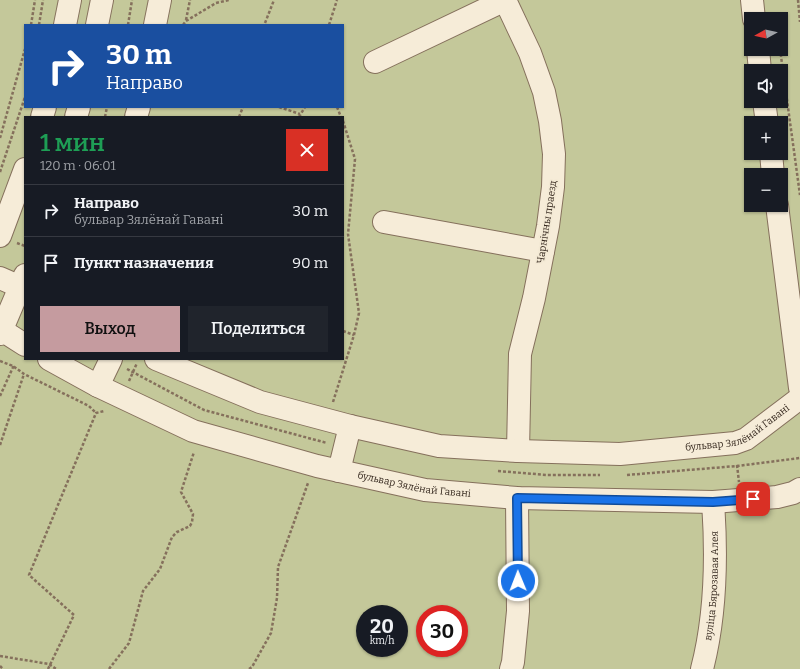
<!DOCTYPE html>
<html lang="ru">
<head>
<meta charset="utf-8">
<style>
  :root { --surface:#171b24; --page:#20242c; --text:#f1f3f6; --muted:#9ea1a6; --line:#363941; --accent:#c59b9f }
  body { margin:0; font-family:Bitter,serif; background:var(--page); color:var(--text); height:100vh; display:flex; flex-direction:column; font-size:15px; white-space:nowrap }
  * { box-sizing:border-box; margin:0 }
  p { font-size:13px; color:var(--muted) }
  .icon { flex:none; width:22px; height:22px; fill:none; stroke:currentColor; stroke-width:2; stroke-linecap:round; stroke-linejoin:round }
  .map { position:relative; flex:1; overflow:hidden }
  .sheet { position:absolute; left:24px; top:116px; width:320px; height:244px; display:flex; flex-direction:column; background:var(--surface); border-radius:0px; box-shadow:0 1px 3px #0004 }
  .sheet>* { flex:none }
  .hud { position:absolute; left:24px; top:24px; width:320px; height:84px; border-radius:0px; box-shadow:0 1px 3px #0004; background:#1a4fa0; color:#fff; overflow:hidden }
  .needle { width:26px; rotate:262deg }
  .buttons { position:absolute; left:744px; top:12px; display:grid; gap:8px }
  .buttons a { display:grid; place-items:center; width:44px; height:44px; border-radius:0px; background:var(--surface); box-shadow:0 1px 3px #0004; font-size:20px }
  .speed { position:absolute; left:356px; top:605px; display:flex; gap:8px; font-size:20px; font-weight:700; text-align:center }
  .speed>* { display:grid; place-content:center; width:52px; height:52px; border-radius:50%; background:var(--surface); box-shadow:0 1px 3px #0004; line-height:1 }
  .speed small { font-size:10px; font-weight:400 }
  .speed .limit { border:6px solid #d22; background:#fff; color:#111 }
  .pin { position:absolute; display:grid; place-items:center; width:34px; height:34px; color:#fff; margin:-17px; border-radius:8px; box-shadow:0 2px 6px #0006 }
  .me { position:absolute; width:44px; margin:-22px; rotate:359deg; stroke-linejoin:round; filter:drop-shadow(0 0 3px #0008) }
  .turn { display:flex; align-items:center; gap:14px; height:84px; padding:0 16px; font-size:18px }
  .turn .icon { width:52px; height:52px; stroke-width:2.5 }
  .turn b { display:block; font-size:28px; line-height:34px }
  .round { display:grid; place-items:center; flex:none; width:42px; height:42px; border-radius:0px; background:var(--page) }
  .headline { display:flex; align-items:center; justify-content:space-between; height:68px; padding:0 16px }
  h1 { font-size:24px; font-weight:600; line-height:30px; color:#1e9e55 }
  .action { display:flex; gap:8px; margin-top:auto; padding:8px 16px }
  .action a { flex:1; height:46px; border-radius:0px; background:var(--accent); color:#111; font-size:16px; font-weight:600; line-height:46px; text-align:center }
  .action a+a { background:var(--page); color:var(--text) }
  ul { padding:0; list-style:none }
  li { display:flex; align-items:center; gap:12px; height:52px; padding:0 16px; border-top:1px solid var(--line) }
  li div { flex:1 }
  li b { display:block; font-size:15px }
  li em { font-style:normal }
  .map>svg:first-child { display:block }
</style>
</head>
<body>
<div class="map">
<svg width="800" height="669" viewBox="0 0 800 669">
  <rect width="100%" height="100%" fill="#ebdec5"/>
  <path fill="#c4c89a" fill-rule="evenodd" d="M 0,0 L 800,0 L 800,669 L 0,669 ZM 751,19 L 781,19 L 781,49 L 751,49 ZM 25,25 L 343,25 L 343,107 L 25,107 ZM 751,71 L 781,71 L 781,101 L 751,101 ZM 25,117 L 343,117 L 343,359 L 25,359 ZM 751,123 L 781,123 L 781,153 L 751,153 ZM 751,175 L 781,175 L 781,205 L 751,205 ZM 365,614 L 399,614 L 399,648 L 365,648 ZM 425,614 L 459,614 L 459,648 L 425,648 Z"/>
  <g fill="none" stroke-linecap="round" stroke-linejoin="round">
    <g stroke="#85705c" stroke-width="24">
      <g id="minor">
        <path d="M 505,0 L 530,53 L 544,92 L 550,121 L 554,154 L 553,187 L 548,226 L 534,298 L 520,354 L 518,451"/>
        <path d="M 752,0 L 754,19"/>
        <path d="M 65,25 L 70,0"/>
        <path d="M 97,25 L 102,0"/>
        <path d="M 155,25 L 160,0"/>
        <path d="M 758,49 L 760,71"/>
        <path d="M 375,62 L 505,0"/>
        <path d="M 764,101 L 767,123"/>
        <path d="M 42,117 L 45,107"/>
        <path d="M 76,117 L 79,107"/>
        <path d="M 136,117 L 139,107"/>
        <path d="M 771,153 L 773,175"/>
        <path d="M 777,205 L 800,388"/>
        <path d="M 384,222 L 543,251"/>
        <path d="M 0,236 L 25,169"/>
        <path d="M 0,278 L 25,289"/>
        <path d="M 0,329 L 25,345"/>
        <path d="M 0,334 L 25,275"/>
        <path id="s1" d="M 49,359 L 98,386 L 193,431 L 317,466 L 425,490 L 517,498 L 713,502 L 777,497 L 793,493 L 800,489"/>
        <path id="s2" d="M 156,359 L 260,402 L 350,426 L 439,446 L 518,451 L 620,454 L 735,443 L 746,439 L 800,398"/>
        <path d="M 98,386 L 111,359"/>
        <path d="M 339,471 L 350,426"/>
        <path d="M 511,669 L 513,662 L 518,611 L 517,498"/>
        <path id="s3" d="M 702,669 C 716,615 717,558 713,502"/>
      </g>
    </g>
    <g stroke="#85705c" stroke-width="2.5" stroke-dasharray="3 2" stroke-linecap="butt">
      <path d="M 798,0 L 800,22"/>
      <path d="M 186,20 L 190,0"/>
      <path d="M 265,23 L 274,0"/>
      <path d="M 31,25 L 35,0"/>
      <path d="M 39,25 L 43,0"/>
      <path d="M 128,25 L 132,0"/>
      <path d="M 183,25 L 186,21 L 216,3 L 229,0"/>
      <path d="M 329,25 L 337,0"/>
      <path d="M 780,49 L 800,195"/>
      <path d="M 279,107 L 300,114"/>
      <path d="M 337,107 L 341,117"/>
      <path d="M 105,117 L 107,107"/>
      <path d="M 239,117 L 243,107"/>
      <path d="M 299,117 L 305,107"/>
      <path d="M 0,138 L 25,49"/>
      <path d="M 0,172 L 25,97"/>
      <path d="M 17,243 L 25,246"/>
      <path d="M 343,331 L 354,335"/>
      <path d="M 0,361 L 13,366 L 24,374 L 89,406 L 96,413"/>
      <path d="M 127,369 L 204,410 L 327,443"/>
      <path d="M 129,381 L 137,363"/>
      <path d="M 0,396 L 14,365"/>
      <path d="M 333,402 L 354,335 L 359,313 L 348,234 L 355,159 L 343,121"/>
      <path d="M 0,445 L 24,374"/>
      <path d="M 737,465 L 739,482"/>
      <path d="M 498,471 L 547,475 L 600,475"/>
      <path d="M 627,475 L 737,466 L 800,458"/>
      <path d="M 0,656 L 49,664 L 56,669"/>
      <path d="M 0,666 L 3,669"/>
      <path d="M 48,669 L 74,615 L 29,575 L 96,413 L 104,411"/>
      <path d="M 109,669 L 129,643 L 143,591 L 160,569 L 172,537 L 177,532 L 190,526 L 192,522 L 193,514 L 181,492 L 194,452"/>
      <path d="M 249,669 L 252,667 L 271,633 L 277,598 L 278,567 L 308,483"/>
    </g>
    <use href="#minor" stroke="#f6ecd8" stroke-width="22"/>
  </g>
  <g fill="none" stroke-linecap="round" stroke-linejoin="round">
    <g stroke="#114b97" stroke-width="10">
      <path id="route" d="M 518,581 L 517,498 L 713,502 L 753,499"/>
    </g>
    <use href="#route" stroke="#1a73e8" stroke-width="7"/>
  </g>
  <g text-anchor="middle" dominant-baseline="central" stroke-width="3.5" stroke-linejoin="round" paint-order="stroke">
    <g font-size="10" fill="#36291f" stroke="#f3e9d4">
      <text transform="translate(547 222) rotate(-81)">Чарнічны праезд</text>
      <text stroke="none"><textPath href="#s2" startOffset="601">бульвар Зялёнай Гавані</textPath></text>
      <text stroke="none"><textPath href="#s1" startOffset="389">бульвар Зялёнай Гавані</textPath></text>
      <text stroke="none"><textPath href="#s3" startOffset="84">вуліца Бярозавая Алея</textPath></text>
    </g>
  </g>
</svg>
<div class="buttons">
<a><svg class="needle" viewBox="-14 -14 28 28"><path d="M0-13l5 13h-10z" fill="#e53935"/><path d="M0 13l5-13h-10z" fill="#9ea1a6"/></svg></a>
<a><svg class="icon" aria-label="sound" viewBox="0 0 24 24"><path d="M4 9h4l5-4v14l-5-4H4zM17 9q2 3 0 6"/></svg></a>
<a>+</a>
<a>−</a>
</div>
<div class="speed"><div>20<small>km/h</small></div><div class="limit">30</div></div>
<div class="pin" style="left:753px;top:499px;background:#d93025"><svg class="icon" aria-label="arrive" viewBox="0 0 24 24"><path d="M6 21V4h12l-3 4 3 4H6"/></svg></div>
<svg class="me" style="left:518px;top:581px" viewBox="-20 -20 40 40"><circle r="17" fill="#1a73e8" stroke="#fff" stroke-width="3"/><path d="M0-11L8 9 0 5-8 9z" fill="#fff"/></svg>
<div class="hud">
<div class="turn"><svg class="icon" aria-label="right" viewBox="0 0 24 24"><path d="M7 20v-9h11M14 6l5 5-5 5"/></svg><div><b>30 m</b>Направо</div></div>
</div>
<section class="sheet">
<div class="headline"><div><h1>1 мин</h1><p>120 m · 06:01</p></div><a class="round" style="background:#d93025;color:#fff"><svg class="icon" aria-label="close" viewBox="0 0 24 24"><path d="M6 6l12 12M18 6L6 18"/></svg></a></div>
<ul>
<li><svg class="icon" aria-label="right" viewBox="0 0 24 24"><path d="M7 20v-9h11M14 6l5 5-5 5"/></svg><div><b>Направо</b><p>бульвар Зялёнай Гавані</p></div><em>30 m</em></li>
<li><svg class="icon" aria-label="arrive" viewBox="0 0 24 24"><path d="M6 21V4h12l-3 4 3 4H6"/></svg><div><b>Пункт назначения</b></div><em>90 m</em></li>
</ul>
<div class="action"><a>Выход</a><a>Поделиться</a></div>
</section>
</div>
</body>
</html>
